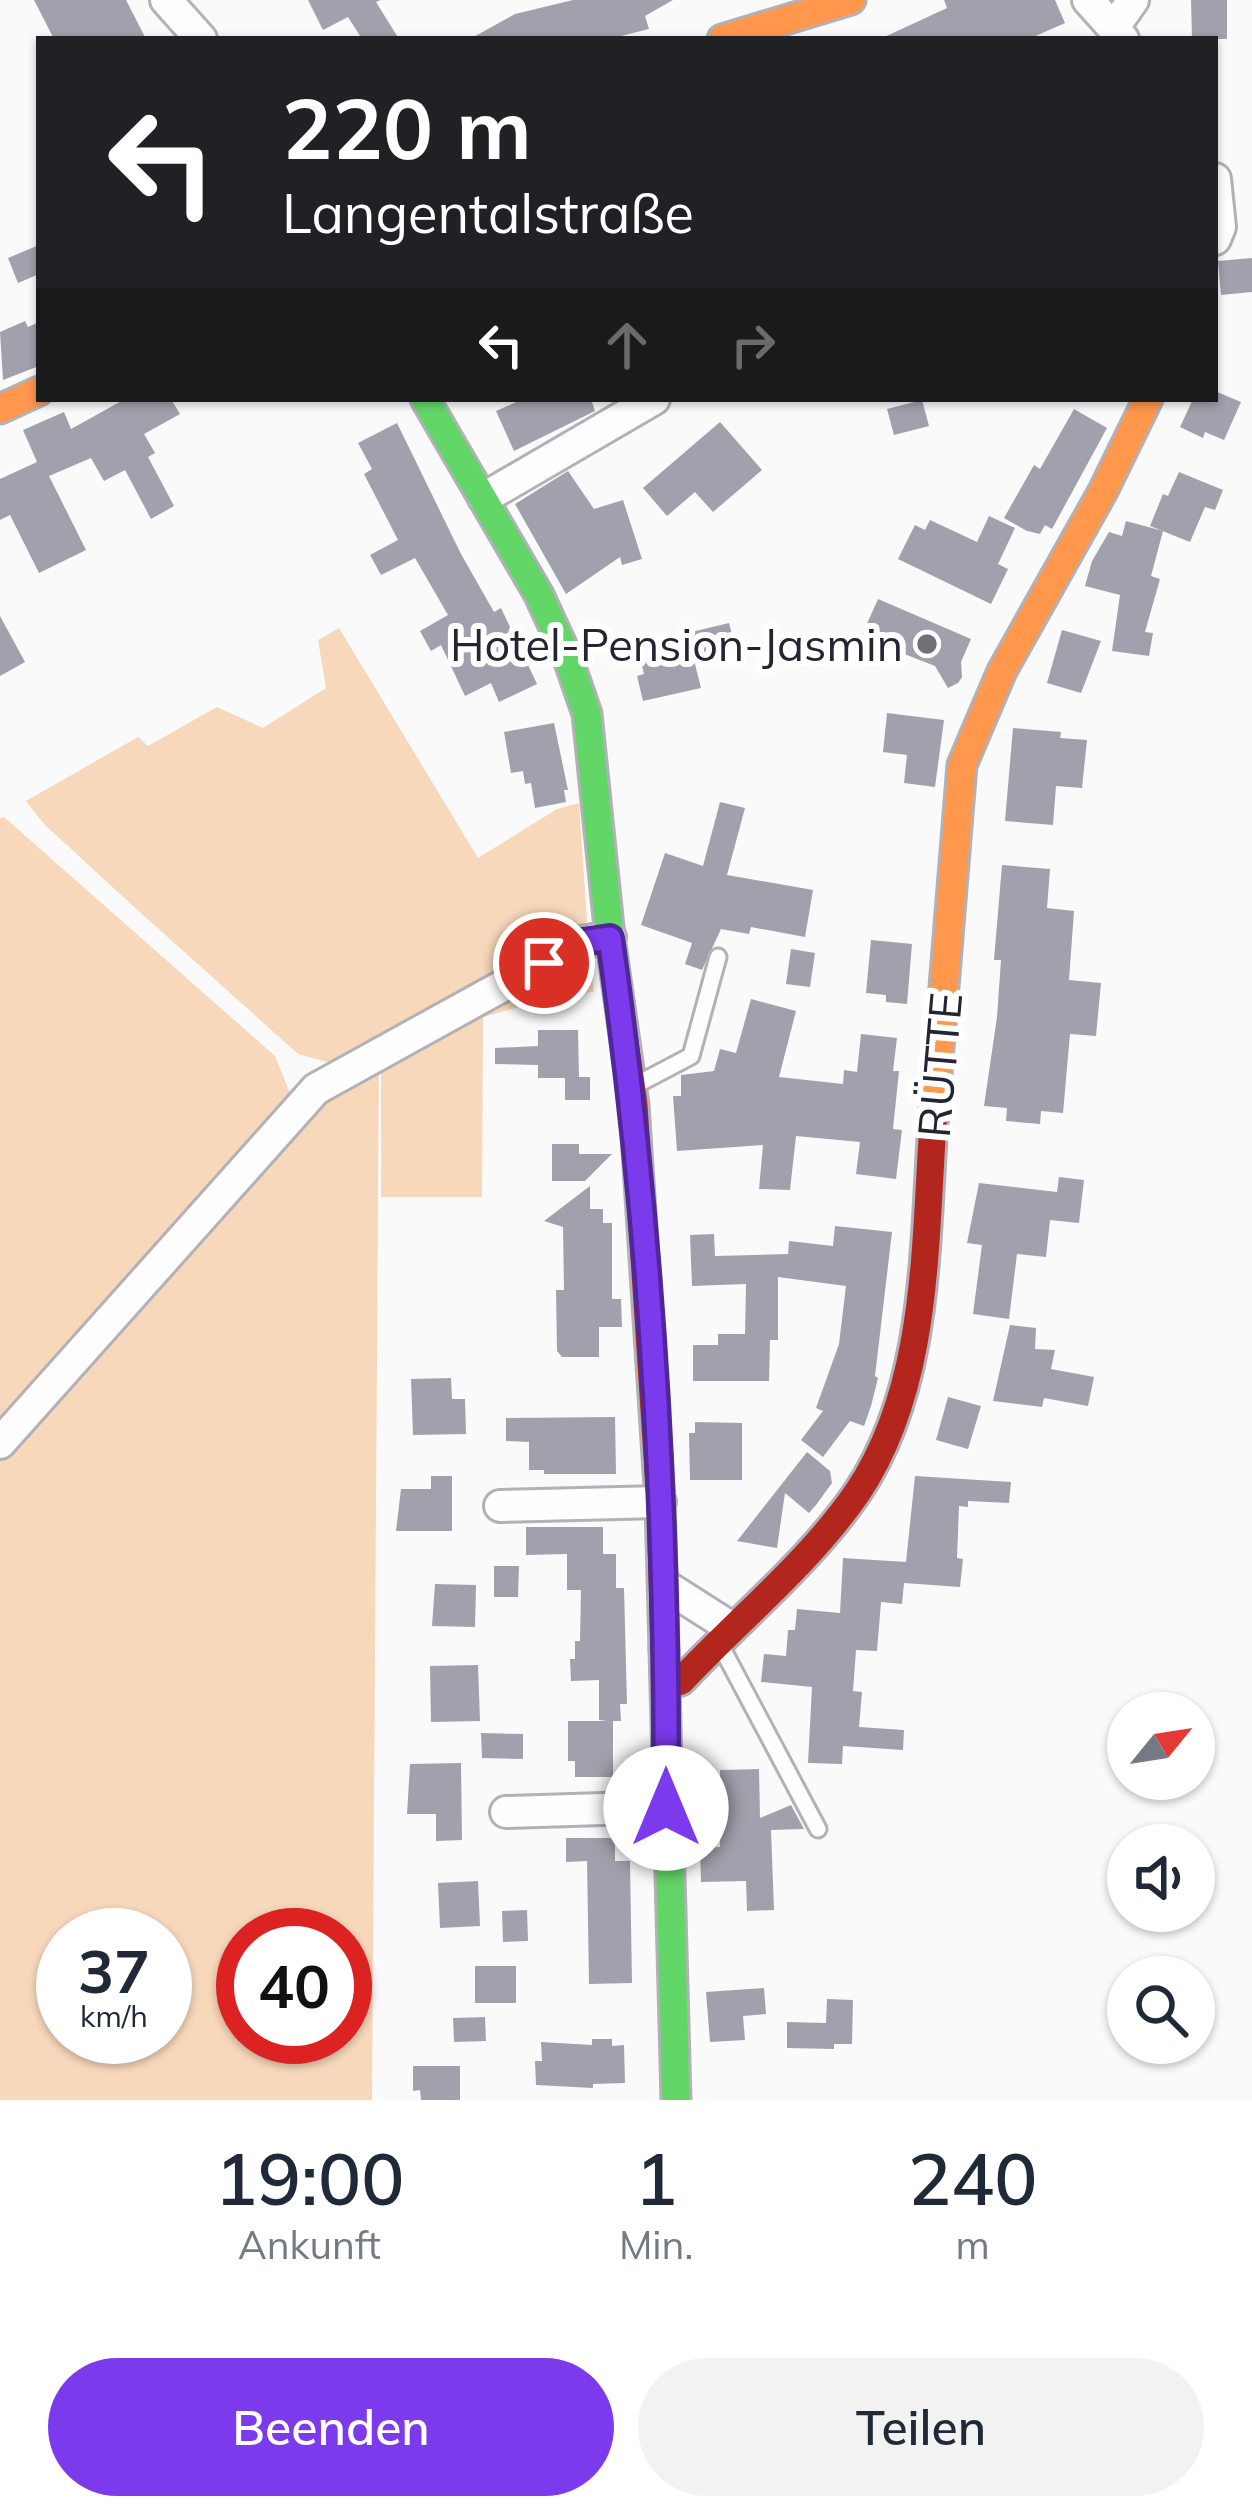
<!DOCTYPE html>
<html lang="de">
<head>
<meta charset="utf-8">
<style>
  :root { --surface:#fff; --page:#f2f2f3; --text:#1f2937; --muted:#747a83; --accent:#7c3aed }
  body { margin:0; font-family:Mulish,sans-serif; background:var(--page); color:var(--text); height:100vh; display:flex; flex-direction:column; font-size:45px; white-space:nowrap }
  * { box-sizing:border-box; margin:0 }
  p { font-size:39px; color:var(--muted) }
  .icon { flex:none; width:66px; height:66px; fill:none; stroke:currentColor; stroke-width:2; stroke-linecap:round; stroke-linejoin:round }
  .map { position:relative; height:2100px; overflow:hidden }
  .drawer { display:flex; flex-direction:column; background:var(--surface); flex:1 }
  .drawer>* { flex:none }
  .guide { position:absolute; left:36px; top:36px; width:1182px; height:366px; border-radius:0px; box-shadow:0 3px 9px #0004; background:#202124; color:#fff; overflow:hidden }
  .needle { width:78px; rotate:60deg }
  .controls { position:absolute; left:1107px; top:1692px; display:grid; gap:24px }
  .controls a { display:grid; place-items:center; width:108px; height:108px; border-radius:50%; background:var(--surface); box-shadow:0 3px 9px #0004; font-size:60px }
  .speed { position:absolute; left:36px; top:1908px; display:flex; gap:24px; font-size:60px; font-weight:700; text-align:center }
  .speed>* { display:grid; place-content:center; width:156px; height:156px; border-radius:50%; background:var(--surface); box-shadow:0 3px 9px #0004; line-height:1 }
  .speed small { font-size:30px; font-weight:400 }
  .speed .limit { border:18px solid #d22; background:#fff; color:#111 }
  .pin { position:absolute; display:grid; place-items:center; width:102px; height:102px; color:#fff; margin:-51px; border:6px solid #fff; border-radius:50%; box-shadow:0 3px 12px #0007 }
  .me { position:absolute; width:132px; margin:-66px; rotate:0deg; stroke-linejoin:round; filter:drop-shadow(0 0 9px #0008) }
  .turn { display:flex; align-items:center; gap:42px; height:252px; padding:0 48px; font-size:54px }
  .turn .icon { width:156px; height:156px; stroke-width:2.5 }
  .turn b { display:block; font-size:84px; line-height:102px }
  .lanes { display:flex; align-items:center; height:114px; padding:0 48px; background:#0003; justify-content:center; gap:60px; direction:ltr }
  .lanes .off { opacity:.35 }
  .eta { display:flex; justify-content:space-evenly; align-items:center; height:204px; text-align:center }
  .eta b { font-size:72px; font-weight:600; line-height:84px }
  .action { display:flex; gap:24px; margin-top:auto; padding:24px 48px }
  .action a { flex:1; height:138px; border-radius:72px; background:var(--accent); color:#fff; font-size:48px; font-weight:600; line-height:138px; text-align:center }
  .action a+a { background:var(--page); color:var(--text) }
  .map>svg:first-child { display:block }
</style>
</head>
<body>
<div class="map">
<svg width="1252" height="2100" viewBox="0 0 1252 2100">
  <rect width="100%" height="100%" fill="#fafafa"/>
  <g fill="#f7d8bb" fill-rule="evenodd">
    <path d="M 339,628 L 478,858 L 557,809 L 579,803 L 587,921 L 579,932 L 348,1062 L 327,1062 L 298,1054 L 133,906 L 44,824 L 26,801 L 138,737 L 148,746 L 217,707 L 263,728 L 326,688 L 318,640 Z"/>
    <path d="M 4,817 L 275,1056 L 292,1098 L 0,1431 L 0,818 Z"/>
    <path d="M 580,952 L 590,958 L 594,992 L 566,994 L 483,1017 L 482,1197 L 381,1197 L 381,1060 Z"/>
    <path d="M 379,1060 L 372,2100 L 0,2100 L 0,1451 L 311,1108 ZM 63,1935 L 165,1935 L 165,2037 L 63,2037 ZM 243,1935 L 345,1935 L 345,2037 L 243,2037 Z"/>
  </g>
  <g fill="#a1a1ad">
    <path d="M 34,0 L 126,0 L 146,39 L 54,39 Z"/>
    <path d="M 308,0 L 381,0 L 376,2 L 399,39 L 362,39 L 348,17 L 323,30 Z"/>
    <path d="M 573,0 L 673,0 L 645,16 L 649,29 L 609,39 L 470,39 L 515,14 Z"/>
    <path d="M 944,0 L 1055,0 L 1065,23 L 1029,39 L 880,39 L 947,8 Z"/>
    <path d="M 1191,0 L 1227,0 L 1227,39 L 1192,39 Z"/>
    <path d="M 39,245 L 39,274 L 18,283 L 8,258 Z"/>
    <path d="M 1252,258 L 1252,292 L 1221,295 L 1218,261 Z"/>
    <path d="M 25,321 L 28,327 L 39,322 L 39,366 L 3,380 L 0,332 Z"/>
    <path d="M 1215,391 L 1241,402 L 1224,440 L 1205,432 L 1203,438 L 1180,427 L 1193,399 L 1215,399 Z"/>
    <path d="M 125,399 L 171,399 L 180,414 L 144,434 L 155,453 L 148,457 L 174,506 L 151,519 L 125,470 L 104,481 L 91,458 L 49,476 L 86,550 L 39,573 L 10,515 L 0,520 L 0,479 L 37,462 L 23,430 L 64,412 L 71,429 Z"/>
    <path d="M 523,399 L 591,399 L 595,411 L 514,451 L 496,411 Z"/>
    <path d="M 922,400 L 929,426 L 894,435 L 887,409 Z"/>
    <path d="M 1074,409 L 1107,428 L 1052,529 L 1045,525 L 1040,534 L 1027,531 L 1004,518 L 1034,465 L 1040,469 Z"/>
    <path d="M 720,422 L 762,470 L 713,512 L 695,492 L 667,516 L 643,488 Z"/>
    <path d="M 397,423 L 461,554 L 494,612 L 501,608 L 537,684 L 499,702 L 491,683 L 465,696 L 441,645 L 431,651 L 420,631 L 448,615 L 415,558 L 381,575 L 370,555 L 398,540 L 364,474 L 372,469 L 358,443 Z"/>
    <path d="M 568,471 L 594,509 L 623,500 L 642,559 L 622,565 L 620,557 L 566,594 L 515,504 Z"/>
    <path d="M 1179,472 L 1223,490 L 1215,510 L 1205,507 L 1190,542 L 1150,526 L 1163,494 L 1168,496 Z"/>
    <path d="M 989,516 L 1015,528 L 998,564 L 1008,569 L 991,604 L 898,559 L 915,525 L 925,530 L 930,520 L 977,542 Z"/>
    <path d="M 1126,521 L 1163,531 L 1151,576 L 1160,579 L 1145,632 L 1153,633 L 1149,656 L 1112,651 L 1120,595 L 1085,586 L 1092,561 L 1109,532 L 1122,536 Z"/>
    <path d="M 878,599 L 971,639 L 961,662 L 962,677 L 958,683 L 948,688 L 935,666 L 861,637 Z"/>
    <path d="M 0,616 L 25,662 L 0,676 Z"/>
    <path d="M 729,623 L 735,646 L 693,656 L 701,688 L 643,701 L 637,676 L 644,674 L 637,645 Z"/>
    <path d="M 1062,630 L 1101,641 L 1081,693 L 1047,683 Z"/>
    <path d="M 887,713 L 944,720 L 935,787 L 904,783 L 907,755 L 883,752 Z"/>
    <path d="M 554,723 L 568,790 L 564,790 L 566,802 L 535,808 L 531,783 L 525,784 L 523,771 L 511,773 L 504,732 Z"/>
    <path d="M 1013,728 L 1061,732 L 1060,738 L 1087,740 L 1082,788 L 1056,786 L 1053,825 L 1005,821 Z"/>
    <path d="M 720,802 L 745,808 L 727,875 L 813,890 L 805,937 L 751,927 L 749,934 L 721,929 L 702,970 L 685,964 L 692,943 L 641,925 L 665,853 L 703,866 Z"/>
    <path d="M 1002,865 L 1050,869 L 1047,908 L 1074,911 L 1069,980 L 1101,983 L 1096,1036 L 1070,1034 L 1063,1113 L 1041,1111 L 1040,1124 L 1006,1121 L 1007,1108 L 984,1106 L 997,1017 L 1001,960 L 994,960 Z"/>
    <path d="M 871,940 L 912,944 L 907,1004 L 886,1002 L 886,995 L 866,993 Z"/>
    <path d="M 791,949 L 815,953 L 810,987 L 786,984 Z"/>
    <path d="M 751,999 L 796,1011 L 779,1077 L 843,1084 L 844,1070 L 857,1072 L 861,1034 L 897,1038 L 893,1071 L 899,1071 L 893,1129 L 902,1130 L 896,1179 L 856,1174 L 860,1142 L 796,1136 L 790,1190 L 759,1189 L 763,1145 L 677,1151 L 673,1096 L 681,1096 L 681,1075 L 714,1071 L 720,1049 L 736,1053 Z"/>
    <path d="M 538,1030 L 578,1030 L 579,1077 L 590,1077 L 590,1100 L 565,1100 L 565,1078 L 538,1078 L 538,1065 L 495,1064 L 495,1048 L 538,1046 Z"/>
    <path d="M 552,1144 L 579,1144 L 579,1154 L 612,1154 L 585,1181 L 552,1181 Z"/>
    <path d="M 1059,1177 L 1084,1180 L 1079,1223 L 1050,1220 L 1046,1257 L 1017,1254 L 1009,1319 L 973,1314 L 982,1245 L 967,1243 L 979,1183 L 1057,1192 Z"/>
    <path d="M 590,1186 L 590,1209 L 603,1209 L 603,1223 L 612,1223 L 612,1299 L 621,1299 L 622,1327 L 599,1327 L 599,1357 L 562,1357 L 557,1351 L 556,1290 L 564,1290 L 563,1227 L 544,1221 Z"/>
    <path d="M 835,1226 L 892,1232 L 875,1376 L 878,1378 L 871,1406 L 864,1426 L 850,1421 L 823,1457 L 801,1440 L 823,1411 L 816,1408 L 839,1344 L 846,1286 L 778,1277 L 778,1340 L 770,1340 L 769,1381 L 693,1381 L 693,1345 L 718,1345 L 718,1334 L 745,1334 L 746,1284 L 692,1286 L 690,1235 L 714,1234 L 715,1256 L 788,1254 L 789,1241 L 833,1246 Z"/>
    <path d="M 1010,1325 L 1036,1328 L 1035,1349 L 1055,1350 L 1051,1369 L 1094,1377 L 1088,1406 L 1044,1398 L 1042,1407 L 993,1401 Z"/>
    <path d="M 451,1378 L 452,1399 L 465,1399 L 466,1434 L 413,1435 L 411,1379 Z"/>
    <path d="M 948,1397 L 981,1406 L 968,1449 L 936,1440 Z"/>
    <path d="M 615,1417 L 616,1474 L 544,1474 L 544,1470 L 529,1470 L 529,1442 L 506,1441 L 506,1418 Z"/>
    <path d="M 695,1422 L 742,1423 L 742,1480 L 690,1480 L 689,1433 L 695,1433 Z"/>
    <path d="M 807,1452 L 830,1471 L 832,1483 L 816,1505 L 809,1513 L 785,1493 L 777,1548 L 737,1541 Z"/>
    <path d="M 431,1476 L 452,1476 L 452,1531 L 396,1531 L 401,1489 L 431,1489 Z"/>
    <path d="M 915,1476 L 1011,1482 L 1009,1503 L 968,1501 L 968,1507 L 959,1506 L 957,1558 L 963,1559 L 960,1587 L 904,1583 L 902,1604 L 881,1602 L 877,1651 L 856,1650 L 853,1691 L 862,1692 L 859,1727 L 904,1730 L 903,1750 L 843,1746 L 842,1764 L 808,1763 L 812,1687 L 761,1682 L 764,1654 L 786,1656 L 788,1630 L 795,1630 L 797,1609 L 840,1613 L 843,1558 L 906,1562 Z"/>
    <path d="M 526,1527 L 603,1527 L 603,1554 L 616,1554 L 616,1588 L 624,1588 L 627,1704 L 620,1704 L 621,1721 L 613,1721 L 613,1777 L 575,1777 L 575,1761 L 568,1761 L 568,1721 L 607,1721 L 599,1720 L 599,1680 L 571,1681 L 570,1659 L 575,1659 L 575,1641 L 580,1641 L 581,1590 L 567,1590 L 567,1554 L 526,1555 Z"/>
    <path d="M 494,1566 L 519,1566 L 518,1597 L 494,1597 Z"/>
    <path d="M 435,1584 L 476,1585 L 475,1627 L 432,1626 Z"/>
    <path d="M 478,1665 L 480,1721 L 431,1722 L 430,1666 Z"/>
    <path d="M 481,1733 L 523,1734 L 523,1759 L 482,1758 Z"/>
    <path d="M 461,1763 L 462,1840 L 436,1841 L 436,1814 L 407,1814 L 410,1764 Z"/>
    <path d="M 759,1769 L 760,1818 L 791,1805 L 804,1829 L 771,1830 L 774,1910 L 747,1911 L 746,1881 L 701,1882 L 700,1848 L 720,1847 L 720,1770 Z"/>
    <path d="M 566,1838 L 615,1838 L 615,1861 L 630,1861 L 632,1983 L 589,1984 L 587,1861 L 566,1862 Z"/>
    <path d="M 478,1881 L 480,1926 L 440,1928 L 438,1883 Z"/>
    <path d="M 527,1910 L 528,1941 L 503,1942 L 502,1911 Z"/>
    <rect x="475" y="1966" width="41" height="37"/>
    <path d="M 764,1988 L 766,2014 L 743,2016 L 745,2040 L 710,2042 L 706,1992 Z"/>
    <path d="M 827,1999 L 853,2000 L 852,2044 L 834,2044 L 834,2049 L 787,2048 L 787,2022 L 826,2023 Z"/>
    <path d="M 485,2017 L 486,2041 L 454,2042 L 453,2018 Z"/>
    <path d="M 592,2039 L 612,2039 L 612,2046 L 624,2045 L 625,2083 L 593,2084 L 593,2088 L 536,2085 L 535,2061 L 542,2061 L 541,2042 L 592,2045 Z"/>
    <path d="M 413,2066 L 460,2066 L 460,2100 L 421,2100 L 420,2090 L 413,2091 Z"/>
  </g>
  <g fill="none" stroke-linecap="round" stroke-linejoin="round">
    <g stroke="#b1b1b7" stroke-width="21">
      <g id="lane">
        <path d="M 636,1085 L 691,1056 L 718,957"/>
        <path d="M 716,1647 L 724,1652 L 818,1829"/>
      </g>
    </g>
    <g stroke="#b1b1b7" stroke-width="36">
      <g id="street">
        <path d="M 166,0 L 201,39"/>
        <path d="M 1088,0 L 1123,39"/>
        <path d="M 1114,27 L 1133,0"/>
        <path d="M 1215,179 L 1220,227 L 1215,239"/>
        <path d="M 484,498 L 654,399"/>
        <path d="M 0,1443 L 316,1089 L 582,942 L 610,937"/>
        <path d="M 500,1506 L 660,1502"/>
        <path d="M 664,1585 L 730,1627"/>
        <path d="M 506,1812 L 666,1807"/>
      </g>
    </g>
    <g stroke="#b1b1b7" stroke-width="33">
      <g id="fast">
        <path d="M 425,399 L 539,595 L 567,656 L 587,714 L 610,937"/>
        <path d="M 664,1650 L 676,2100"/>
      </g>
    </g>
    <g stroke="#b1b1b7" stroke-width="33">
      <g id="slow">
        <path d="M 722,39 L 851,0"/>
        <path d="M 0,409 L 39,391"/>
        <path d="M 934,1110 L 962,765 L 1002,671 L 1103,491 L 1148,399"/>
      </g>
    </g>
    <g stroke="#b1b1b7" stroke-width="33">
      <g id="jam">
        <path d="M 610,937 L 634,1105 L 660,1502 L 664,1650"/>
        <path d="M 668,1685 L 681,1681 C 739,1619 808,1564 857,1493 C 931,1384 924,1236 934,1110"/>
      </g>
    </g>
    <use href="#lane" stroke="#fefefe" stroke-width="15"/>
    <use href="#street" stroke="#fefefe" stroke-width="30"/>
    <use href="#fast" stroke="#63d668" stroke-width="27"/>
    <use href="#slow" stroke="#ff974d" stroke-width="27"/>
    <use href="#jam" stroke="#b3261e" stroke-width="27"/>
  </g>
  <g fill="none" stroke-linecap="round" stroke-linejoin="round">
    <g stroke="#51269a" stroke-width="30">
      <path id="route" d="M 544,963 L 582,942 L 610,938 C 651,1225 668,1518 666,1808"/>
    </g>
    <use href="#route" stroke="#7c3aed" stroke-width="21"/>
  </g>
  <circle fill="#6f7078" stroke="#fff" stroke-width="4.5" cx="927" cy="644" r="12"/>
  <g text-anchor="middle" dominant-baseline="central" stroke-width="12" stroke-linejoin="round" paint-order="stroke">
    <g font-size="45" fill="#242532" stroke="#fff" text-anchor="end">
      <text x="903" y="644">Hotel-Pension-Jasmin</text>
    </g>
    <g font-size="45" fill="#242532" stroke="#fff">
      <text transform="translate(939 1065) rotate(-85)">RÜTTE</text>
    </g>
  </g>
</svg>
<div class="controls">
<a><svg class="needle" viewBox="-14 -14 28 28"><path d="M0-13l5 13h-10z" fill="#e53935"/><path d="M0 13l5-13h-10z" fill="#747a83"/></svg></a>
<a><svg class="icon" aria-label="sound" viewBox="0 0 24 24"><path d="M4 9h4l5-4v14l-5-4H4zM17 9q2 3 0 6"/></svg></a>
<a><svg class="icon" aria-label="search" viewBox="0 0 24 24"><circle cx="10" cy="10" r="6"/><path d="M15 15l6 6"/></svg></a>
</div>
<div class="speed"><div>37<small>km/h</small></div><div class="limit">40</div></div>
<div class="pin" style="left:544px;top:963px;background:#d93025"><svg class="icon" aria-label="arrive" viewBox="0 0 24 24"><path d="M6 21V4h12l-3 4 3 4H6"/></svg></div>
<svg class="me" style="left:666px;top:1808px" viewBox="-20 -20 40 40"><circle r="19" fill="#fff"/><path d="M0-13L10 11 0 6-10 11z" fill="#7c3aed"/></svg>
<div class="guide">
<div class="turn"><svg class="icon" aria-label="left" viewBox="0 0 24 24"><path d="M17 20v-9H6M10 6l-5 5 5 5"/></svg><div><b>220 m</b>Langentalstraße</div></div>
<div class="lanes"><svg class="icon" aria-label="left" viewBox="0 0 24 24"><path d="M17 20v-9H6M10 6l-5 5 5 5"/></svg><svg class="icon off" aria-label="ahead" viewBox="0 0 24 24"><path d="M12 20V5M6 11l6-6 6 6"/></svg><svg class="icon off" aria-label="right" viewBox="0 0 24 24"><path d="M7 20v-9h11M14 6l5 5-5 5"/></svg></div>
</div>
</div>
<section class="drawer">
<div class="eta">
<div><b>19:00</b><p>Ankunft</p></div>
<div><b>1</b><p>Min.</p></div>
<div><b>240</b><p>m</p></div>
</div>
<div class="action"><a>Beenden</a><a>Teilen</a></div>
</section>
</body>
</html>
